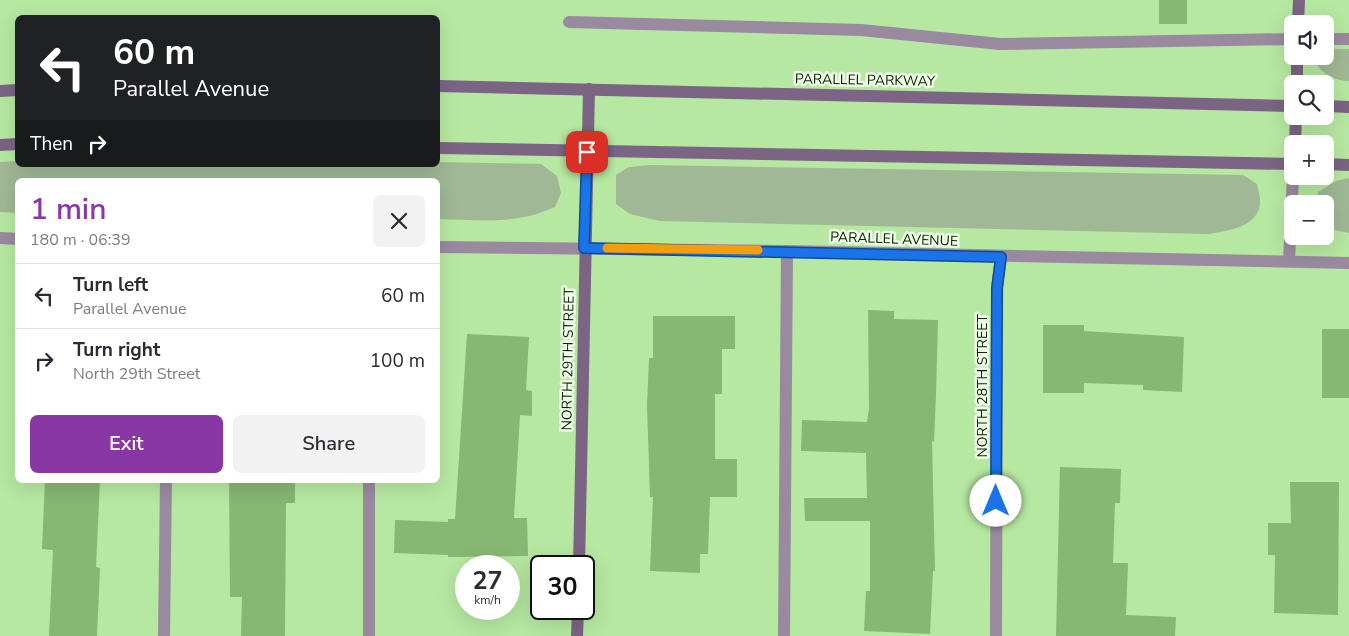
<!DOCTYPE html>
<html lang="en">
<head>
<meta charset="utf-8">
<style>
  :root { --surface:#fff; --page:#f2f2f3; --text:#2b2b33; --muted:#7c7c81; --line:#e1e1e2; --accent:#8a37a6 }
  body { margin:0; font-family:"Nunito Sans",sans-serif; background:var(--page); color:var(--text); height:100vh; display:flex; flex-direction:column; font-size:19px; white-space:nowrap }
  * { box-sizing:border-box; margin:0 }
  p { font-size:16px; color:var(--muted) }
  .icon { flex:none; width:28px; height:28px; fill:none; stroke:currentColor; stroke-width:2; stroke-linecap:round; stroke-linejoin:round }
  .map { position:relative; flex:1; overflow:hidden }
  .side { position:absolute; left:15px; top:178px; width:425px; height:305px; display:flex; flex-direction:column; background:var(--surface); border-radius:8px; box-shadow:0 5px 20px #0002 }
  .side>* { flex:none }
  .banner { position:absolute; left:15px; top:15px; width:425px; height:152px; border-radius:8px; box-shadow:0 5px 20px #0002; background:#202124; color:#fff; overflow:hidden }
  .fabs { position:absolute; left:1284px; top:15px; display:grid; gap:10px }
  .fabs a { display:grid; place-items:center; width:50px; height:50px; border-radius:8px; background:var(--surface); box-shadow:0 5px 20px #0002; font-size:25px }
  .speed { position:absolute; left:455px; top:555px; display:flex; gap:10px; font-size:25px; font-weight:700; text-align:center }
  .speed>* { display:grid; place-content:center; width:65px; height:65px; border-radius:50%; background:var(--surface); box-shadow:0 5px 20px #0002; line-height:1 }
  .speed small { font-size:12px; font-weight:400 }
  .speed .limit { border:2px solid #111; border-radius:8px; background:#fff; color:#111 }
  .pin { position:absolute; display:grid; place-items:center; width:42px; height:42px; color:#fff; margin:-21px; border-radius:10px; box-shadow:0 2px 8px #0006 }
  .me { position:absolute; width:55px; margin:-28px; rotate:0deg; stroke-linejoin:round; filter:drop-shadow(0 0 4px #0008) }
  .turn { display:flex; align-items:center; gap:18px; height:105px; padding:0 15px; font-size:22px }
  .turn .icon { width:65px; height:65px; stroke-width:2.5 }
  .turn b { display:block; font-size:35px; line-height:42px }
  .then { display:flex; align-items:center; height:48px; padding:0 15px; background:#0003; gap:10px; font-size:19px }
  .round { display:grid; place-items:center; flex:none; width:52px; height:52px; border-radius:8px; background:var(--page) }
  .head { display:flex; align-items:center; justify-content:space-between; height:85px; padding:0 15px }
  h1 { font-size:30px; font-weight:600; line-height:38px; color:var(--accent) }
  .cta { display:flex; gap:10px; margin-top:auto; padding:10px 15px }
  .cta a { flex:1; height:58px; border-radius:8px; background:var(--accent); color:#fff; font-size:20px; font-weight:600; line-height:58px; text-align:center }
  .cta a+a { background:var(--page); color:var(--text) }
  ul { padding:0; list-style:none }
  li { display:flex; align-items:center; gap:15px; height:65px; padding:0 15px; border-top:1px solid var(--line) }
  li div { flex:1 }
  li b { display:block; font-size:19px }
  li em { font-style:normal }
  .map>svg:first-child { display:block }
</style>
</head>
<body>
<div class="map">
<svg width="1349" height="636" viewBox="0 0 1349 636">
  <rect width="100%" height="100%" fill="#b6e8a1"/>
  <g fill="#a0b896">
    <path d="M 1325,49 L 1349,49 L 1349,81 C 1333,81 1318,72 1313,56 L 1325,56 Z"/>
    <path d="M 17,161 L 18,165 L 438,165 L 438,162 L 541,164 L 557,176 L 561,193 L 555,207 C 516,225 480,220 438,219 L 438,180 L 18,180 L 17,213 L 0,212 L 0,162 Z"/>
    <path d="M 651,165 L 1243,175 L 1257,184 C 1258,190 1261,198 1260,204 C 1257,228 1226,231 1208,234 L 660,221 L 630,214 L 616,204 L 616,175 L 629,167 Z"/>
    <path d="M 1349,178 L 1349,233 L 1325,228 L 1325,204 L 1315,204 L 1318,192 L 1336,181 Z"/>
  </g>
  <g fill="#87b772">
    <rect x="1159" y="0" width="28" height="24"/>
    <path d="M 868,310 L 894,311 L 894,319 L 938,320 L 936,395 L 934,442 L 932,441 L 935,571 L 933,571 L 930,634 L 864,631 L 866,591 L 870,591 L 870,521 L 805,521 L 804,498 L 867,498 L 866,453 L 801,451 L 802,420 L 867,422 L 869,409 Z"/>
    <path d="M 653,316 L 735,316 L 735,349 L 722,349 L 722,394 L 715,394 L 715,459 L 737,459 L 737,497 L 710,497 L 708,554 L 700,554 L 700,573 L 650,571 L 653,497 L 650,497 L 647,405 L 649,358 L 653,358 Z"/>
    <path d="M 1043,325 L 1084,325 L 1084,331 L 1184,337 L 1182,392 L 1143,390 L 1143,385 L 1084,383 L 1084,393 L 1043,393 Z"/>
    <rect x="1322" y="329" width="27" height="69"/>
    <path d="M 467,334 L 529,337 L 526,390 L 532,391 L 532,416 L 520,415 L 514,518 L 527,518 L 528,556 L 448,557 L 448,555 L 394,553 L 395,520 L 448,522 L 448,519 L 455,519 Z"/>
    <path d="M 1060,467 L 1121,469 L 1120,503 L 1115,503 L 1113,563 L 1128,563 L 1126,615 L 1176,617 L 1175,636 L 1056,636 Z"/>
    <path d="M 45,480 L 100,480 L 96,567 L 100,568 L 97,636 L 49,636 L 53,550 L 42,549 Z"/>
    <path d="M 229,480 L 295,480 L 295,503 L 286,503 L 285,636 L 241,636 L 242,597 L 230,597 Z"/>
    <path d="M 1290,482 L 1339,482 L 1338,615 L 1274,613 L 1275,555 L 1268,555 L 1268,523 L 1291,523 Z"/>
  </g>
  <g fill="none" stroke-linecap="round" stroke-linejoin="round">
    <g stroke="#998aa0" stroke-width="12">
      <path d="M 569,22 L 861,30 L 1000,44 L 1292,39"/>
      <path d="M 1325,39 L 1349,39"/>
      <path d="M 369,636 L 369,480"/>
      <path d="M 784,636 L 787,251"/>
    </g>
    <g stroke="#998aa0" stroke-width="12">
      <path d="M 0,238 L 18,239"/>
      <path d="M 438,247 L 787,251 L 1349,263"/>
      <path d="M 1289,261 L 1293,176"/>
      <path d="M 164,636 L 166,480"/>
      <path d="M 996,636 L 997,288 L 1001,257"/>
    </g>
    <g stroke="#7b6484" stroke-width="12">
      <path d="M 1298,24 L 1299,0"/>
      <path d="M 1297,84 L 1297,56"/>
      <path d="M 438,86 L 1292,106"/>
      <path d="M 0,91 L 18,90"/>
      <path d="M 1325,106 L 1349,107"/>
      <path d="M 1295,144 L 1296,116"/>
      <path d="M 0,145 L 18,144"/>
      <path d="M 438,148 L 1292,164"/>
      <path d="M 1325,164 L 1349,165"/>
      <path d="M 579,566 L 589,89"/>
      <path d="M 577,636 L 578,609"/>
    </g>
  </g>
  <g fill="none" stroke-linecap="round" stroke-linejoin="round">
    <g stroke="#114b97" stroke-width="12">
      <path id="route" d="M 587,152 L 584,248 L 1001,257 L 997,288 L 996,501"/>
    </g>
    <use href="#route" stroke="#1a73e8" stroke-width="9"/>
    <path stroke="#f59e0b" stroke-width="9" d="M 607,248 L 758,250"/>
  </g>
  <g text-anchor="middle" dominant-baseline="central" stroke-width="5" stroke-linejoin="round" paint-order="stroke">
    <g font-size="14" fill="#0d1f04" stroke="#eefde8">
      <text transform="translate(865 80) rotate(1)">PARALLEL PARKWAY</text>
      <text transform="translate(894 239) rotate(2)">PARALLEL AVENUE</text>
      <text transform="translate(568 359) rotate(-89)">NORTH 29TH STREET</text>
      <text transform="translate(982 386) rotate(-90)">NORTH 28TH STREET</text>
    </g>
  </g>
</svg>
<div class="fabs">
<a><svg class="icon" aria-label="sound" viewBox="0 0 24 24"><path d="M4 9h4l5-4v14l-5-4H4zM17 9q2 3 0 6"/></svg></a>
<a><svg class="icon" aria-label="search" viewBox="0 0 24 24"><circle cx="10" cy="10" r="6"/><path d="M15 15l6 6"/></svg></a>
<a>+</a>
<a>−</a>
</div>
<div class="speed"><div>27<small>km/h</small></div><div class="limit">30</div></div>
<div class="pin" style="left:587px;top:152px;background:#d93025"><svg class="icon" aria-label="arrive" viewBox="0 0 24 24"><path d="M6 21V4h12l-3 4 3 4H6"/></svg></div>
<svg class="me" style="left:996px;top:501px" viewBox="-20 -20 40 40"><circle r="19" fill="#fff"/><path d="M0-13L10 11 0 6-10 11z" fill="#1a73e8"/></svg>
<div class="banner">
<div class="turn"><svg class="icon" aria-label="left" viewBox="0 0 24 24"><path d="M17 20v-9H6M10 6l-5 5 5 5"/></svg><div><b>60 m</b>Parallel Avenue</div></div>
<div class="then">Then<svg class="icon" aria-label="right" viewBox="0 0 24 24"><path d="M7 20v-9h11M14 6l5 5-5 5"/></svg></div>
</div>
<section class="side">
<div class="head"><div><h1>1 min</h1><p>180 m · 06:39</p></div><a class="round"><svg class="icon" aria-label="close" viewBox="0 0 24 24"><path d="M6 6l12 12M18 6L6 18"/></svg></a></div>
<ul>
<li><svg class="icon" aria-label="left" viewBox="0 0 24 24"><path d="M17 20v-9H6M10 6l-5 5 5 5"/></svg><div><b>Turn left</b><p>Parallel Avenue</p></div><em>60 m</em></li>
<li><svg class="icon" aria-label="right" viewBox="0 0 24 24"><path d="M7 20v-9h11M14 6l5 5-5 5"/></svg><div><b>Turn right</b><p>North 29th Street</p></div><em>100 m</em></li>
</ul>
<div class="cta"><a>Exit</a><a>Share</a></div>
</section>
</div>
</body>
</html>
